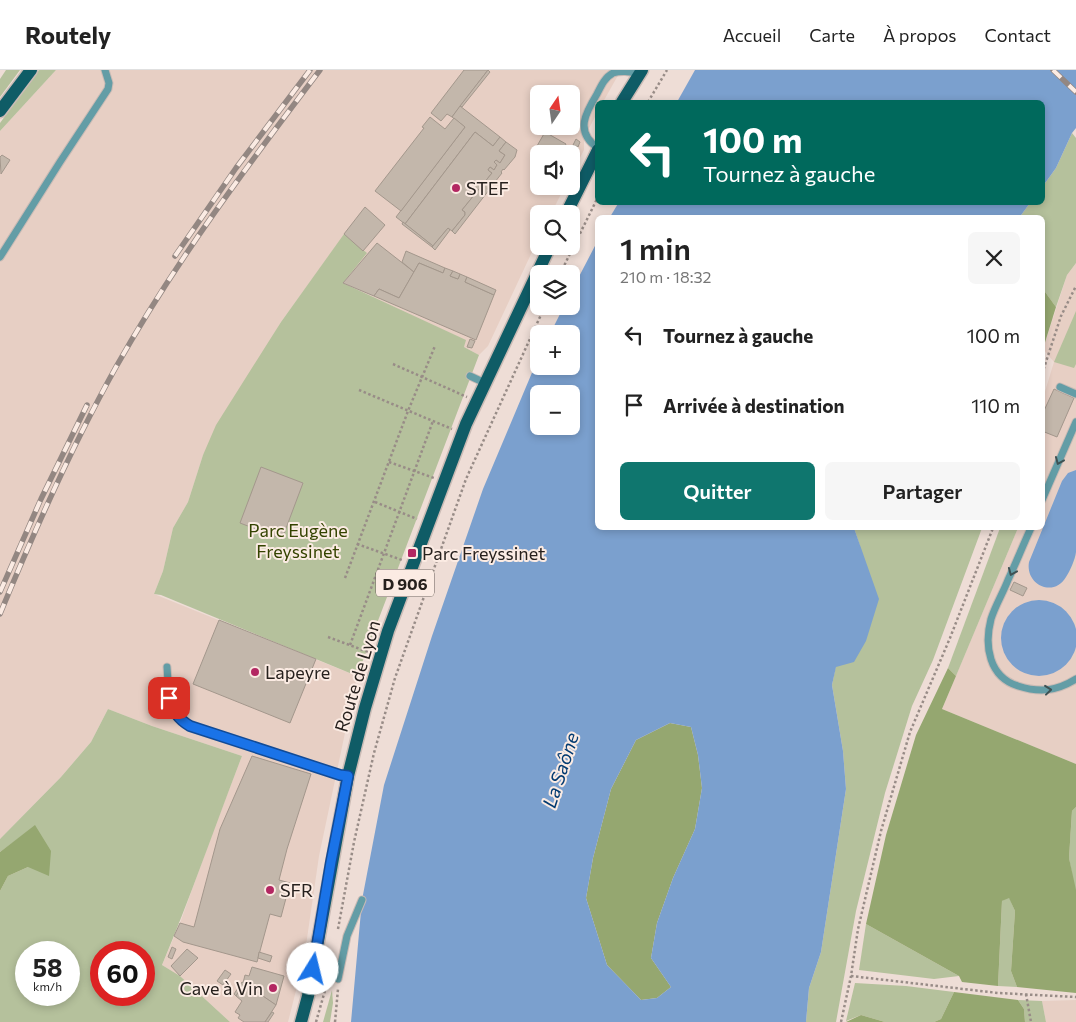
<!DOCTYPE html>
<html lang="fr">
<head>
<meta charset="utf-8">
<style>
  :root { --surface:#fff; --page:#f6f6f6; --text:#222; --muted:#767676; --line:#e0e0e0; --accent:#0f766e }
  body { margin:0; font-family:Commissioner,sans-serif; background:var(--page); color:var(--text); height:100vh; display:flex; flex-direction:column; font-size:19px; white-space:nowrap }
  * { box-sizing:border-box; margin:0 }
  p { font-size:16px; color:var(--muted) }
  .icon { flex:none; width:28px; height:28px; fill:none; stroke:currentColor; stroke-width:2; stroke-linecap:round; stroke-linejoin:round }
  .map { position:relative; flex:1; overflow:hidden }
  .panel { position:absolute; left:595px; top:145px; width:450px; height:315px; display:flex; flex-direction:column; background:var(--surface); border-radius:8px; box-shadow:0 2px 8px #0003 }
  .panel>* { flex:none }
  .guide { position:absolute; left:595px; top:30px; width:450px; height:105px; border-radius:8px; box-shadow:0 2px 8px #0003; background:#00695c; color:#fff; overflow:hidden }
  .needle { width:32px; rotate:13deg }
  .controls { position:absolute; left:530px; top:15px; display:grid; gap:10px }
  .controls a { display:grid; place-items:center; width:50px; height:50px; border-radius:8px; background:var(--surface); box-shadow:0 2px 8px #0003; font-size:25px }
  .speed { position:absolute; left:15px; top:871px; display:flex; gap:10px; font-size:25px; font-weight:700; text-align:center }
  .speed>* { display:grid; place-content:center; width:65px; height:65px; border-radius:50%; background:var(--surface); box-shadow:0 2px 8px #0003; line-height:1 }
  .speed small { font-size:12px; font-weight:400 }
  .speed .limit { border:8px solid #d22; background:#fff; color:#111 }
  .pin { position:absolute; display:grid; place-items:center; width:42px; height:42px; color:#fff; margin:-21px; border-radius:10px; box-shadow:0 2px 8px #0006 }
  .me { position:absolute; width:55px; margin:-28px; rotate:9deg; stroke-linejoin:round; filter:drop-shadow(0 0 4px #0008) }
  .turn { display:flex; align-items:center; gap:18px; height:105px; padding:0 25px; font-size:22px }
  .turn .icon { width:65px; height:65px; stroke-width:2.5 }
  .turn b { display:block; font-size:35px; line-height:42px }
  .round { display:grid; place-items:center; flex:none; width:52px; height:52px; border-radius:8px; background:var(--page) }
  .overview { display:flex; align-items:center; justify-content:space-between; height:85px; padding:0 25px }
  h1 { font-size:30px; font-weight:600; line-height:38px }
  .button { display:flex; gap:10px; margin-top:auto; padding:10px 25px }
  .button a { flex:1; height:58px; border-radius:8px; background:var(--accent); color:#fff; font-size:20px; font-weight:600; line-height:58px; text-align:center }
  .button a+a { background:var(--page); color:var(--text) }
  ul { padding:0; list-style:none }
  li { display:flex; align-items:center; gap:15px; height:70px; padding:0 25px }
  li div { flex:1 }
  li b { display:block; font-size:19px }
  li em { font-style:normal }
  header { display:flex; align-items:center; gap:30px; box-sizing:border-box; height:70px; padding:0 25px; background:var(--surface); border-bottom:1px solid var(--line) }
  header strong { font-size:24px }
  nav { display:flex; gap:28px; margin-inline-start:auto; font-size:18px }
  .map>svg:first-child { display:block }
</style>
</head>
<body>
<header>
<strong>Routely</strong>
<nav><a>Accueil</a><a>Carte</a><a>À propos</a><a>Contact</a></nav>
</header>
<div class="map">
<svg width="1076" height="952" viewBox="0 0 1076 952">
  <rect width="100%" height="100%" fill="#eeddd6"/>
  <g fill="#e7cfc4" fill-rule="evenodd">
    <path d="M 56,0 L 621,0 L 603,32 L 598,32 L 597,43 L 584,68 L 584,80 L 571,105 L 571,84 L 539,84 L 539,116 L 565,116 L 551,144 L 539,144 L 539,167 L 488,276 L 479,285 L 464,277 L 465,270 L 343,213 L 366,183 L 344,165 L 281,252 L 203,385 L 188,432 L 173,458 L 163,501 L 154,524 L 357,606 L 319,786 L 304,889 L 288,952 L 230,952 L 180,906 L 162,895 L 180,853 L 215,756 L 242,686 L 152,656 L 108,639 L 91,672 L 61,707 L 0,769 L 0,61 ZM 539,24 L 571,24 L 571,56 L 539,56 Z"/>
    <path d="M 1076,193 L 1076,694 L 942,639 L 1018,458 L 1042,458 L 1043,328 L 1054,292 L 1043,279 L 1067,205 Z"/>
    <path d="M 1076,930 L 1076,952 L 1046,952 L 1042,931 Z"/>
  </g>
  <g fill="#b5c19c" fill-rule="evenodd">
    <path d="M 6,0 L 20,0 L 0,27 L 0,9 Z"/>
    <path d="M 39,0 L 56,0 L 0,61 L 0,53 Z"/>
    <path d="M 1072,63 L 1076,68 L 1076,193 L 1067,205 L 1056,237 L 1043,219 L 1042,148 L 1019,148 L 1030,133 L 1042,132 L 1043,116 L 1056,98 Z"/>
    <path d="M 344,164 L 367,183 L 343,213 L 466,270 L 464,277 L 479,285 L 357,606 L 161,525 L 154,524 L 163,501 L 173,458 L 188,432 L 203,385 L 216,355 L 281,252 Z"/>
    <path d="M 1076,241 L 1076,294 L 1074,298 L 1054,292 Z"/>
    <path d="M 854,458 L 982,458 L 933,590 L 912,636 L 885,723 L 856,841 L 836,952 L 806,952 L 809,918 L 821,882 L 846,719 L 843,681 L 832,615 L 860,476 Z"/>
    <path d="M 1000,458 L 1018,458 L 956,606 L 948,598 Z"/>
    <path d="M 108,639 L 152,656 L 242,686 C 215,756 191,826 162,895 L 180,906 L 230,952 L 0,952 L 0,821 L 8,806 L 28,797 L 35,756 L 0,782 L 0,769 L 61,707 L 91,672 ZM 26,882 L 69,882 L 69,925 L 26,925 ZM 101,882 L 144,882 L 144,925 L 101,925 Z"/>
    <path d="M 1076,737 L 1076,820 L 1075,821 L 1069,788 L 1072,741 Z"/>
    <path d="M 1009,827 L 1015,841 L 1011,901 L 1017,917 L 998,916 L 1002,831 Z"/>
    <path d="M 866,854 L 959,906 L 934,909 L 859,900 Z"/>
    <path d="M 855,913 L 906,916 L 954,922 L 941,949 L 934,952 L 885,952 L 861,945 L 846,951 Z"/>
    <path d="M 332,920 L 333,933 L 330,952 L 323,952 Z"/>
    <path d="M 1018,930 L 1042,931 L 1046,952 L 1025,952 L 1024,939 Z"/>
  </g>
  <g fill="#95a770">
    <path d="M 1043,219 L 1056,237 L 1043,279 Z"/>
    <path d="M 948,598 L 956,606 L 942,639 L 1076,694 L 1076,737 L 1072,741 L 1069,788 L 1076,820 L 1076,923 L 1017,917 L 1011,901 L 1015,841 L 1009,828 L 1002,831 L 998,916 L 962,912 L 959,906 L 866,854 L 886,765 L 916,665 Z"/>
    <path d="M 670,653 L 691,657 L 698,685 L 702,718 L 695,759 L 673,808 L 657,853 L 651,888 L 671,917 L 657,928 L 641,930 L 607,895 L 586,828 L 593,788 L 611,719 L 636,670 Z"/>
    <path d="M 35,755 L 51,781 L 49,806 L 28,797 L 8,806 L 0,821 L 0,782 Z"/>
    <path d="M 954,922 L 1018,930 L 1024,939 L 1025,952 L 934,952 L 941,949 Z"/>
    <path d="M 861,945 L 885,952 L 886,952 L 846,952 Z"/>
  </g>
  <g fill="#7ba0ce" fill-rule="evenodd">
    <path d="M 695,0 L 1076,0 L 1076,58 L 1072,63 L 1056,98 L 1043,116 L 1042,32 L 677,32 Z"/>
    <path d="M 619,132 L 1030,132 L 1030,133 L 1019,148 L 610,147 Z"/>
    <path d="M 597,172 L 598,458 L 854,458 L 879,529 L 866,571 L 854,592 L 836,597 L 832,615 L 843,681 L 846,719 L 821,882 L 809,918 L 806,952 L 351,952 L 362,830 L 384,715 L 432,566 L 483,419 L 539,286 L 539,296 L 571,296 L 571,264 L 550,264 L 564,236 L 571,236 L 571,222 ZM 539,324 L 571,324 L 571,356 L 539,356 ZM 670,653 L 691,657 L 698,685 L 702,718 L 695,759 L 673,808 L 657,853 L 651,888 L 671,917 L 657,928 L 641,930 L 607,895 L 586,828 L 593,788 L 611,719 L 636,670 Z"/>
    <path d="M 1076,400 C 1076,418 1076,436 1076,455 C 1076,463 1076,473 1076,482 C 1075,490 1070,501 1066,507 C 1054,528 1025,515 1029,492 L 1062,411 L 1068,403 Z"/>
    <circle cx="1039" cy="568" r="38"/>
  </g>
  <g fill="#c3b7ab" stroke="#a3978c">
    <path d="M 464,0 L 488,0 L 452,47 L 447,44 L 441,51 L 431,43 Z"/>
    <path d="M 488,0 L 490,2 L 462,37 L 460,36 Z"/>
    <path d="M 460,36 L 500,67 L 493,76 L 475,62 L 405,154 L 396,147 L 465,57 L 452,47 Z"/>
    <path d="M 430,47 L 445,59 L 454,48 L 465,57 L 401,141 L 375,121 L 424,58 L 422,57 Z"/>
    <path d="M 475,62 L 493,76 L 500,67 L 506,72 L 499,81 L 505,85 L 500,93 L 496,90 L 494,92 L 497,95 L 494,100 L 490,97 L 488,100 L 492,103 L 462,140 L 465,142 L 465,145 L 452,161 L 448,158 L 433,176 L 405,154 Z"/>
    <path d="M 545,62 L 566,74 L 561,84 L 552,84 L 537,76 Z"/>
    <path d="M 576,69 L 580,72 L 578,77 L 573,75 Z"/>
    <path d="M 506,72 L 517,80 L 515,87 L 504,100 L 503,99 L 501,102 L 502,103 L 491,117 L 489,116 L 487,119 L 489,120 L 455,164 L 452,161 L 465,145 L 465,142 L 462,140 L 492,103 L 488,100 L 490,97 L 494,100 L 497,95 L 494,92 L 496,90 L 500,93 L 505,85 L 499,81 Z"/>
    <path d="M 2,85 L 10,90 L 1,104 L 0,87 Z"/>
    <path d="M 365,137 L 385,155 L 363,181 L 344,164 Z"/>
    <path d="M 403,152 L 433,176 L 432,177 L 402,154 Z"/>
    <path d="M 448,158 L 450,160 L 435,180 L 432,177 Z"/>
    <path d="M 377,173 L 414,202 L 399,228 L 379,219 L 374,226 L 343,213 Z"/>
    <path d="M 406,181 L 445,198 L 443,203 L 419,193 L 414,202 L 402,192 Z"/>
    <path d="M 419,193 L 443,203 L 445,198 L 453,201 L 450,206 L 458,209 L 460,204 L 467,207 L 465,212 L 494,225 L 476,270 L 374,226 L 379,219 L 399,228 Z"/>
    <path d="M 453,201 L 460,204 L 458,209 L 450,206 Z"/>
    <path d="M 467,207 L 496,220 L 494,225 L 465,212 Z"/>
    <path d="M 470,269 L 475,271 L 472,278 L 467,277 Z"/>
    <path d="M 1054,319 L 1074,328 L 1057,367 L 1042,361 L 1042,345 Z"/>
    <path d="M 261,397 L 303,413 L 282,469 L 240,453 Z"/>
    <path d="M 1014,512 L 1027,518 L 1023,526 L 1010,520 Z"/>
    <path d="M 219,550 L 316,589 L 290,653 L 193,614 Z"/>
    <path d="M 252,686 L 311,704 L 287,779 L 279,810 L 290,813 L 281,847 L 270,844 L 257,892 L 183,872 L 174,866 L 180,853 L 194,857 L 220,759 Z"/>
    <path d="M 172,877 L 176,879 L 172,889 L 168,887 Z"/>
    <path d="M 187,879 L 198,888 L 180,906 L 171,896 Z"/>
    <path d="M 259,882 L 272,886 L 270,892 L 258,888 Z"/>
    <path d="M 252,897 L 284,906 L 276,935 L 243,913 L 245,905 L 249,906 Z"/>
    <path d="M 225,900 L 231,904 L 223,915 L 217,911 Z"/>
    <path d="M 242,912 L 244,913 L 236,926 L 234,924 Z"/>
    <path d="M 244,913 L 276,935 L 265,952 L 244,952 L 238,948 L 240,945 L 235,942 L 242,931 L 236,926 Z"/>
    <path d="M 272,942 L 274,943 L 268,952 L 265,952 Z"/>
  </g>
  <g fill="none" stroke-linecap="round" stroke-linejoin="round">
    <g stroke="#cabbb5" stroke-width="9">
      <g id="lane">
        <path d="M 598,78 C 574,62 586,42 597,24 C 601,16 605,7 613,3 C 623,0 630,2 640,4"/>
        <path d="M 0,187 L 60,92 L 108,19 L 109,13 L 105,0"/>
        <path d="M 470,306 L 485,313"/>
        <path d="M 1060,317 L 1076,324"/>
        <path d="M 1042,430 L 1076,352"/>
        <path d="M 1031,458 C 1023,475 1016,493 1008,510 C 1003,523 995,536 991,549 C 984,576 989,607 1018,616 C 1040,623 1057,621 1076,609"/>
        <path d="M 167,597 C 169,620 167,644 190,656 L 340,705 L 348,706"/>
        <path d="M 338,909 L 347,866 L 362,830"/>
      </g>
    </g>
    <g stroke="#cabbb5" stroke-width="15">
      <g id="primary">
        <path d="M 622,32 L 642,0"/>
        <path d="M 0,41 L 31,0"/>
        <path d="M 566,144 L 598,80"/>
        <path d="M 301,952 L 308,926 L 348,706 L 365,638 L 388,561 L 466,354 L 550,176"/>
      </g>
    </g>
    <g stroke="#988c87" stroke-width="2.5" stroke-dasharray="2.5 2.5" stroke-linecap="butt">
      <path d="M 648,32 L 667,0"/>
      <path d="M 560,204 L 598,127"/>
      <path d="M 393,294 L 467,327"/>
      <path d="M 1042,304 L 1061,246 L 1076,216"/>
      <path d="M 359,320 L 452,359"/>
      <path d="M 389,392 L 434,408"/>
      <path d="M 375,432 L 417,449"/>
      <path d="M 357,474 L 402,490"/>
      <path d="M 345,508 L 408,341 L 435,276"/>
      <path d="M 328,567 L 371,583"/>
      <path d="M 350,575 L 433,351"/>
      <path d="M 338,859 L 354,772 L 374,683 L 395,608 L 466,409 L 545,236"/>
      <path d="M 851,906 L 998,923 L 1076,927"/>
      <path d="M 1026,924 L 1031,952"/>
      <path d="M 316,952 L 328,910"/>
      <path d="M 335,952 L 338,919"/>
      <path d="M 841,952 L 851,906 L 858,859 L 870,808 L 881,761 L 910,662 L 950,568 L 993,458"/>
    </g>
    <use href="#lane" stroke="#639da6" stroke-width="7"/>
    <use href="#primary" stroke="#0f5c66" stroke-width="12"/>
    <g stroke="#938782" stroke-width="5.5">
      <g id="rail">
        <path d="M 1053,0 L 1076,22"/>
        <path d="M 175,186 L 236,98 L 310,0"/>
        <path d="M 0,522 L 41,429 L 87,335"/>
        <path d="M 0,544 C 35,459 72,376 116,297 C 175,192 247,96 320,0"/>
      </g>
    </g>
    <use href="#rail" stroke="#fbebe3" stroke-width="4" stroke-dasharray="11" stroke-linecap="butt"/>
  </g>
  <defs><path id="oneway-chevron" d="M-2-3.5L2.5 0L-2 3.5" fill="none" stroke-width="1.6" stroke-linecap="round" stroke-linejoin="round" transform="scale(1.25)"/></defs>
  <g stroke="#3e5254">
    <use href="#oneway-chevron" transform="translate(1059 391) rotate(113)"/>
    <use href="#oneway-chevron" transform="translate(1012 502) rotate(113)"/>
    <use href="#oneway-chevron" transform="translate(1048 620) rotate(-6)"/>
  </g>
  <g fill="none" stroke-linecap="round" stroke-linejoin="round">
    <g stroke="#114b97" stroke-width="12">
      <path id="route" d="M 169,628 C 173,641 178,649 190,656 L 340,705 L 348,706 L 331,792 L 313,899"/>
    </g>
    <use href="#route" stroke="#1a73e8" stroke-width="9"/>
  </g>
  <g fill="#b32762" stroke="#fbebe3" stroke-width="2">
    <circle cx="456" cy="118" r="5"/>
    <rect x="407" y="478" width="10" height="10" rx="2.5"/>
    <circle cx="255" cy="602" r="5"/>
    <circle cx="270" cy="820" r="5"/>
    <circle cx="273" cy="918" r="5"/>
  </g>
  <g text-anchor="middle" dominant-baseline="central" stroke-width="4" stroke-linejoin="round" paint-order="stroke">
    <rect fill="#fbebe3" stroke="#665d58" stroke-width="1" x="376" y="499.5" width="58" height="27" rx="4"/>
    <g font-size="16" font-weight="bold" fill="#26201d">
      <text x="405" y="513">D 906</text>
    </g>
    <g font-size="18" fill="#26201d" stroke="#fbebe3" text-anchor="start">
      <text x="466" y="118">STEF</text>
      <text x="422" y="483">Parc Freyssinet</text>
      <text x="265" y="602">Lapeyre</text>
      <text x="280" y="820">SFR</text>
      <text x="263" y="918" text-anchor="end">Cave à Vin</text>
    </g>
    <g font-size="18" fill="#344300" stroke="#fbebe3">
      <text x="298" y="460">Parc Eugène<tspan x="298" dy="21">Freyssinet</tspan></text>
    </g>
    <g font-size="18" fill="#26201d" stroke="#fbebe3">
      <text transform="translate(357 606) rotate(-73)">Route de Lyon</text>
    </g>
    <g font-size="19" font-style="italic" fill="#023a71" stroke="#fbebe3">
      <text transform="translate(560 700) rotate(-72)">La Saône</text>
    </g>
  </g>
</svg>
<div class="controls">
<a><svg class="needle" viewBox="-14 -14 28 28"><path d="M0-13l5 13h-10z" fill="#e53935"/><path d="M0 13l5-13h-10z" fill="#767676"/></svg></a>
<a><svg class="icon" aria-label="sound" viewBox="0 0 24 24"><path d="M4 9h4l5-4v14l-5-4H4zM17 9q2 3 0 6"/></svg></a>
<a><svg class="icon" aria-label="search" viewBox="0 0 24 24"><circle cx="10" cy="10" r="6"/><path d="M15 15l6 6"/></svg></a>
<a><svg class="icon" aria-label="layers" viewBox="0 0 24 24"><path d="M12 4l9 5-9 5-9-5zM3 14l9 5 9-5"/></svg></a>
<a>+</a>
<a>−</a>
</div>
<div class="speed"><div>58<small>km/h</small></div><div class="limit">60</div></div>
<div class="pin" style="left:169px;top:628px;background:#d93025"><svg class="icon" aria-label="arrive" viewBox="0 0 24 24"><path d="M6 21V4h12l-3 4 3 4H6"/></svg></div>
<svg class="me" style="left:313px;top:899px" viewBox="-20 -20 40 40"><circle r="19" fill="#fff"/><path d="M0-13L10 11 0 6-10 11z" fill="#1a73e8"/></svg>
<div class="guide">
<div class="turn"><svg class="icon" aria-label="left" viewBox="0 0 24 24"><path d="M17 20v-9H6M10 6l-5 5 5 5"/></svg><div><b>100 m</b>Tournez à gauche</div></div>
</div>
<section class="panel">
<div class="overview"><div><h1>1 min</h1><p>210 m · 18:32</p></div><a class="round"><svg class="icon" aria-label="close" viewBox="0 0 24 24"><path d="M6 6l12 12M18 6L6 18"/></svg></a></div>
<ul>
<li><svg class="icon" aria-label="left" viewBox="0 0 24 24"><path d="M17 20v-9H6M10 6l-5 5 5 5"/></svg><div><b>Tournez à gauche</b></div><em>100 m</em></li>
<li><svg class="icon" aria-label="arrive" viewBox="0 0 24 24"><path d="M6 21V4h12l-3 4 3 4H6"/></svg><div><b>Arrivée à destination</b></div><em>110 m</em></li>
</ul>
<div class="button"><a>Quitter</a><a>Partager</a></div>
</section>
</div>
</body>
</html>
